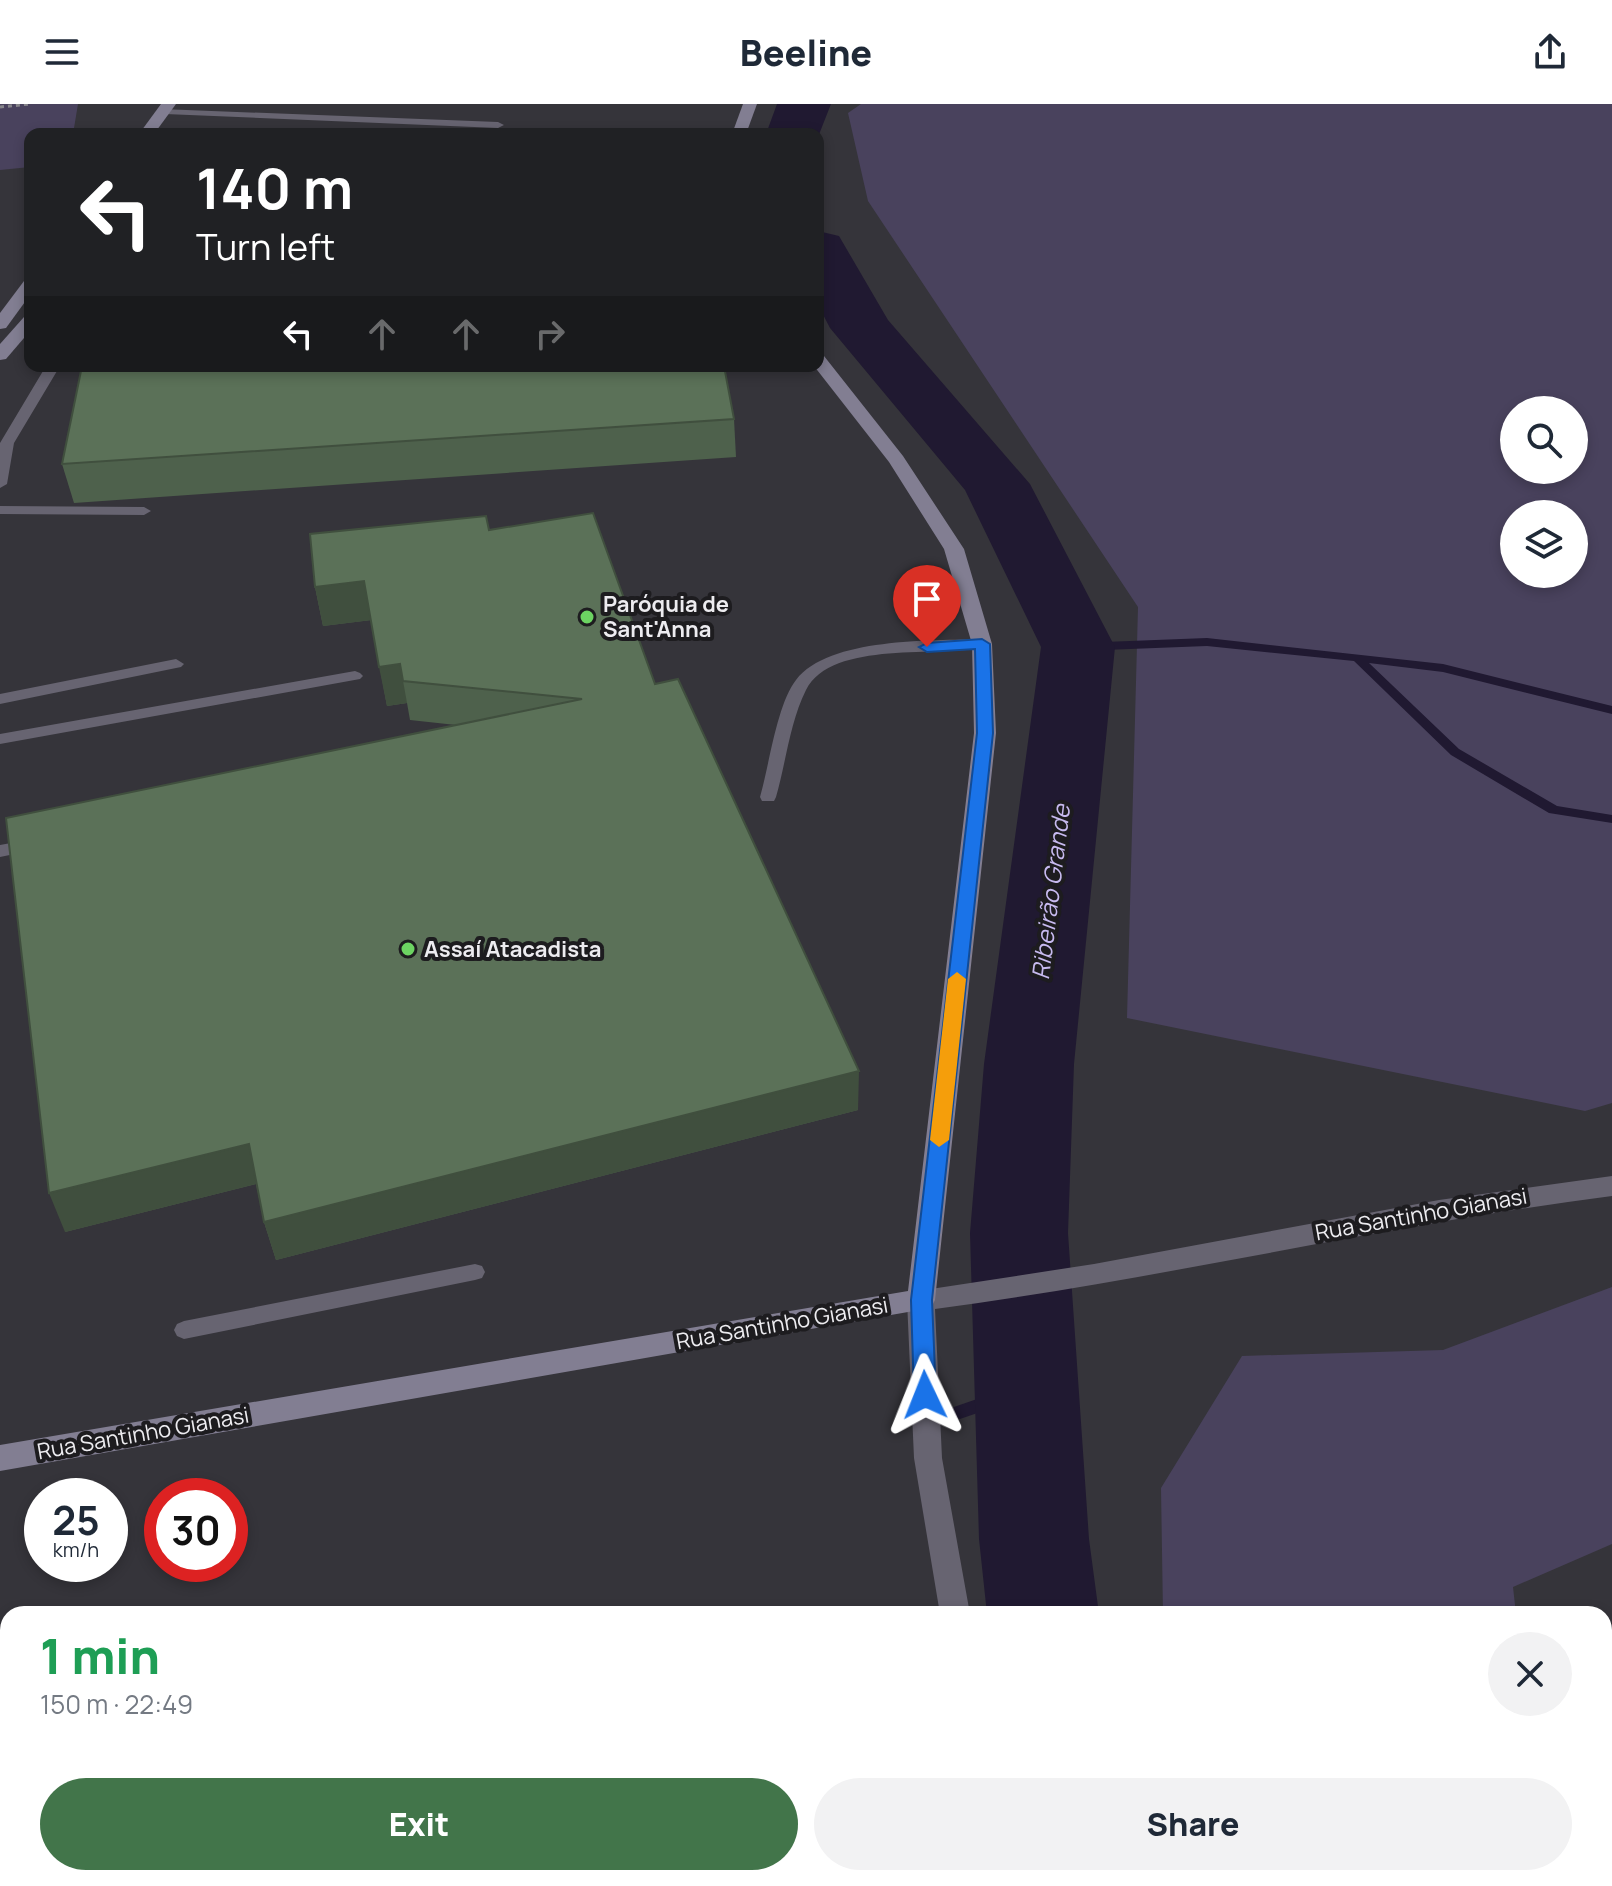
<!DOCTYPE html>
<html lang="en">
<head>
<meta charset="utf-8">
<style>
  :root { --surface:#fff; --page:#f2f2f3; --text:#1f2937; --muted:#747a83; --accent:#42754a }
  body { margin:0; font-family:Manrope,sans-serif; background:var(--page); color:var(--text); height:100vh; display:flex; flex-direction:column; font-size:30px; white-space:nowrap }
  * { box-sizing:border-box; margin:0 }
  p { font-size:26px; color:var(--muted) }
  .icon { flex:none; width:44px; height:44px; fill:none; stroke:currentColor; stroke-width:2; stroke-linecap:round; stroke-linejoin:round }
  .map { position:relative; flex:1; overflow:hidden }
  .sheet { position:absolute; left:0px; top:1502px; width:1612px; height:280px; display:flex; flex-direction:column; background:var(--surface); border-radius:24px 24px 0 0; box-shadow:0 4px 12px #0003 }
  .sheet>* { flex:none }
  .hud { position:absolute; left:24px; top:24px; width:800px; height:244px; border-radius:16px; box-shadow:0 4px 12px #0003; background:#202124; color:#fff; overflow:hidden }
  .tools { position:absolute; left:1500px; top:292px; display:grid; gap:16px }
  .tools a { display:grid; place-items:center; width:88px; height:88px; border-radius:50%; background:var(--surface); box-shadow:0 4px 12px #0003; font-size:40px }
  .speed { position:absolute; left:24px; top:1374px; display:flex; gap:16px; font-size:40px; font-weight:700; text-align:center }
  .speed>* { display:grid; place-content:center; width:104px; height:104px; border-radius:50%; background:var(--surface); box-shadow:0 4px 12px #0003; line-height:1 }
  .speed small { font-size:20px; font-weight:400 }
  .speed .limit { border:12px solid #d22; background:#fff; color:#111 }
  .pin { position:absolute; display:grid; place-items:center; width:68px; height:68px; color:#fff; margin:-82px -34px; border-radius:50% 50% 50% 0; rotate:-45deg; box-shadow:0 0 8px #0007 }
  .pin .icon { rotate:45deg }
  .me { position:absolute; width:88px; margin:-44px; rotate:358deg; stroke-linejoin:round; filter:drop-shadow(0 0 6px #0008) }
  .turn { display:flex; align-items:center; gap:28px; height:168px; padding:0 40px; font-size:36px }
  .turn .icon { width:104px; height:104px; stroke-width:2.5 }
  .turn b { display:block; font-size:56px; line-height:68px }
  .lanes { display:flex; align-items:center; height:76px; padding:0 40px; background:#0003; justify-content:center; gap:40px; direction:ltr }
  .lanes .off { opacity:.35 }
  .round { display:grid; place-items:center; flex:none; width:84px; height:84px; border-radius:42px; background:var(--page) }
  .headline { display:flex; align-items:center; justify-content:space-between; height:136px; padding:0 40px }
  h1 { font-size:48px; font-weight:800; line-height:60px; color:#1e9e55 }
  .action { display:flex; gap:16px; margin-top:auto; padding:16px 40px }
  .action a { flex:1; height:92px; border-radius:48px; background:var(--accent); color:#fff; font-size:32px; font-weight:800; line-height:92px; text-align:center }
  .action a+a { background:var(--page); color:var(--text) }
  header { display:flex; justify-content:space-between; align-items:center; height:104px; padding:0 40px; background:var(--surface); font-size:36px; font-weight:800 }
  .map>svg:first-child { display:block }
</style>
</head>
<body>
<header><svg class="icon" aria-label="menu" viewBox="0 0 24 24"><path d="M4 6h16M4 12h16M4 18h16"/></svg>Beeline<svg class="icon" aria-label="share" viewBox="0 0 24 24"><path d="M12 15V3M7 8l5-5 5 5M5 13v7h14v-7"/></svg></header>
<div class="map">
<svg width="1612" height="1782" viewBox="0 0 1612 1782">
  <rect width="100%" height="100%" fill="#35343a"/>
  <path fill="#3e3b47" d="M 622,1774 L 910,1774 L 910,1782 L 593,1782 Z"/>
  <g fill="#49425d" fill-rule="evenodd">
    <path d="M 0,0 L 78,0 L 73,30 L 30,30 L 30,63 L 0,66 Z"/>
    <path d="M 861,0 L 1612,0 L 1612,999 L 1585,1007 L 1127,914 L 1138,503 L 868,97 L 848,9 ZM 1514,306 L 1574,306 L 1574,366 L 1514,366 ZM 1514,410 L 1574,410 L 1574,470 L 1514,470 Z"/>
    <path d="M 1612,1183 L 1612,1440 L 1513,1483 L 1516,1510 L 1163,1510 L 1161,1384 L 1242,1252 L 1443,1246 Z"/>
    <path d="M 1176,1774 L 1584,1774 L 1587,1782 L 1177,1782 Z"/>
  </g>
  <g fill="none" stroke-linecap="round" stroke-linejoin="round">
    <g fill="#201931" fill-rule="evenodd">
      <path d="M 1207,534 L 1443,560 L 1612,602 L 1612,610 L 1443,568 L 1369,559 L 1459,645 L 1557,702 L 1612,711 L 1612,719 L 1549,709 L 1451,651 L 1354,557 L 1207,542 L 1078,547 L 1072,543 L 1078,539 Z"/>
      <path d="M 1029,1277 L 1035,1279 L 1037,1284 L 1035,1289 L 960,1315 L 954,1313 L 952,1308 L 954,1303 Z"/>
    </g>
    <g fill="#201931" fill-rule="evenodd">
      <path d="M 777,0 L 831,0 L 818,33 L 818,30 L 766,30 Z"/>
      <path d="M 818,127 L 839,132 L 888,216 L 1030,380 L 1115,543 L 1074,960 L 1068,1129 L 1089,1435 L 1099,1510 L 987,1510 L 979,1435 L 970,1129 L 984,960 L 1041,543 L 965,386 L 830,224 L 818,201 Z"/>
      <rect x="1006" y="1774" width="122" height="8"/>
    </g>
    <path stroke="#87868b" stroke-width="3" stroke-dasharray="4 4" stroke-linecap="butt" d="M 0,3 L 30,0"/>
    <g fill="#676471" fill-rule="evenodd">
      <path d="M 161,5 L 498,18 L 504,21 L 498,24 L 165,10 L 161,9 Z"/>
      <path d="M 46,262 L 60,262 L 14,339 L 7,380 L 0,384 L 0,339 Z"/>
      <path d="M 0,402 L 144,403 L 151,407 L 144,411 L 0,410 Z"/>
      <path d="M 982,535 L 987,537 L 987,543 C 941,554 832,535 806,586 C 790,618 786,658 776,693 L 774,697 L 762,697 L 760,693 C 769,662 777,600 796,576 C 829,533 932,537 982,535 Z"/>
      <path d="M 176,555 L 184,560 L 181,563 L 0,600 L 0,590 Z"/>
      <path d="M 355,567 L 360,569 L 363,572 L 360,575 L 0,640 L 0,630 Z"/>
      <path d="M 33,735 L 39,737 L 41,741 L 39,745 L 0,753 L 0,741 Z"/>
      <path d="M 475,1160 L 482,1162 L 485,1168 L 482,1174 L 475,1176 L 184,1235 L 177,1232 L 174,1226 L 177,1220 L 184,1217 Z"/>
    </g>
    <g fill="#676471" fill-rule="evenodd">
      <path d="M 1612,1072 L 1612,1092 C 1385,1121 1162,1175 935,1205 L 942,1354 L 970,1510 L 940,1510 L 914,1354 L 907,1196 L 911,1188 L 1094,1160 L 1439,1096 Z"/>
      <path d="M 972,1774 L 1006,1774 L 1007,1782 L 973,1782 Z"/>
    </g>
    <g fill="#827e92" fill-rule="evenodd">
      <path d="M 161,0 L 176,0 L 154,30 L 139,30 Z"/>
      <path d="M 743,0 L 757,0 L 746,30 L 732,30 Z"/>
      <path d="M 30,175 L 30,191 L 6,224 L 0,225 L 0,209 L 24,177 Z"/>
      <path d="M 30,212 L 30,227 L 6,255 L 0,256 L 0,240 L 24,213 Z"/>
      <path d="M 818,251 L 824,252 L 903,352 L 964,445 L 992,540 L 996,629 L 935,1196 L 931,1204 L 0,1367 L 0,1341 L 908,1187 L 974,629 L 972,540 L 944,445 L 889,358 L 814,262 L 818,262 Z"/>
    </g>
  </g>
  <g fill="#4e614c">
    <path d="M 734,315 L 736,353 L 74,399 L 62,360 Z"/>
    <path d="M 489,426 L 655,580 L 858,1006 L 276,1156 L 264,1118 L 256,1080 L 65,1128 L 456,621 L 410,616 L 407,599 L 387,602 L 371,516 L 323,522 L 315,483 Z"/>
  </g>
  <g fill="#404f3e">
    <path d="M 364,477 L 372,516 L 323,522 L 315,483 Z"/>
    <path d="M 400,560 L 407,599 L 387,602 L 379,563 Z"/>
    <path d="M 859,967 L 858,1006 L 276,1156 L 264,1118 Z"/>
    <path d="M 249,1040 L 260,1079 L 65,1128 L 49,1089 Z"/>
  </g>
  <g fill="#5b7158" stroke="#404f3e" stroke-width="2">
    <path d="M 82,262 L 724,262 L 734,315 L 62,360 Z"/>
    <path d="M 593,409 L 655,580 L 678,575 L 859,967 L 264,1118 L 249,1040 L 49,1089 L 6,714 L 582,595 L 403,577 L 400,560 L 379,563 L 364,477 L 315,483 L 310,430 L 486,412 L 489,426 Z"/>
    <path d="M 504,1774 L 639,1774 L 641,1782 L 475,1782 Z"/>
    <path d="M 724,1774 L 914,1774 L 914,1782 L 725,1782 Z"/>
  </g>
  <path fill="#1a73e8" stroke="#114b97" stroke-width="2" d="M 982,535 L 990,540 L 993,629 L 932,1196 L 936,1291 L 933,1298 L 918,1298 L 914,1291 L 911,1196 L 977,629 L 975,545 L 927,548 L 919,543 L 927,539 Z"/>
  <path fill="#f59e0b" d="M 957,868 L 966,875 L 949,1036 L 939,1043 L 930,1036 L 948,875 Z"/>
  <g fill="#6cd362" stroke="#1d1c1f" stroke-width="3">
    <circle cx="587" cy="513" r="8"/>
    <circle cx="408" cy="845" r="8"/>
  </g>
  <g text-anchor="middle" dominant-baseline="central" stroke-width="8" stroke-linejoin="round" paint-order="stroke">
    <g font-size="22" font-weight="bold" fill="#edecf0" stroke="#1d1c1f" text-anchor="start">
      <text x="603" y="500">Paróquia de<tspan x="603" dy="25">Sant'Anna</tspan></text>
      <text x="424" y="845">Assaí Atacadista</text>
    </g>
    <g font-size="22" fill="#edecf0" stroke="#1d1c1f">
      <text transform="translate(1421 1110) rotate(-10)">Rua Santinho Gianasi</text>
      <text transform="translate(782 1219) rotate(-10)">Rua Santinho Gianasi</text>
      <text transform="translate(143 1329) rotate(-10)">Rua Santinho Gianasi</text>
    </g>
    <g font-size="24" font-style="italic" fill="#c7baef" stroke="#1d1c1f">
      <text transform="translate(1050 788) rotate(-83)">Ribeirão Grande</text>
    </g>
  </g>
</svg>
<div class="tools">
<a><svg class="icon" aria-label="search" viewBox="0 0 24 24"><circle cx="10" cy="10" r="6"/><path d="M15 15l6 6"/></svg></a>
<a><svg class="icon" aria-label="layers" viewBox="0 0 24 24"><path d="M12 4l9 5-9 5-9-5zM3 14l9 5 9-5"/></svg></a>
</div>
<div class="speed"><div>25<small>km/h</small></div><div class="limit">30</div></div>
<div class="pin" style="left:927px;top:543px;background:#d93025"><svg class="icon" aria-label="arrive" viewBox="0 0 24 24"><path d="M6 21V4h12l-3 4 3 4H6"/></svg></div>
<svg class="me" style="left:925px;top:1291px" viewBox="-20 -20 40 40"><path d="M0-17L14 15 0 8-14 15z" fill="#1a73e8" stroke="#fff" stroke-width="4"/></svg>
<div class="hud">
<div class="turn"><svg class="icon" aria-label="left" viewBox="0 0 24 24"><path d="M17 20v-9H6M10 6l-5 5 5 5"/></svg><div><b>140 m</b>Turn left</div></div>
<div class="lanes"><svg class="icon" aria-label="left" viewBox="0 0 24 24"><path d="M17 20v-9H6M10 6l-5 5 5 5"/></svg><svg class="icon off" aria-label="ahead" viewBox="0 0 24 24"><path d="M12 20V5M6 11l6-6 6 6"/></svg><svg class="icon off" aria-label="ahead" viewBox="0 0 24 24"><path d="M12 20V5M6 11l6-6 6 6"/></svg><svg class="icon off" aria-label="right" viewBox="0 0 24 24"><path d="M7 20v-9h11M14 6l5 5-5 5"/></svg></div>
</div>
<section class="sheet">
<div class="headline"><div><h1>1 min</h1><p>150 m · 22:49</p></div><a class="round"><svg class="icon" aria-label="close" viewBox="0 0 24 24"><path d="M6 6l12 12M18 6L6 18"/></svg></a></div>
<div class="action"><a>Exit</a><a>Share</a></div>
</section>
</div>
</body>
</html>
